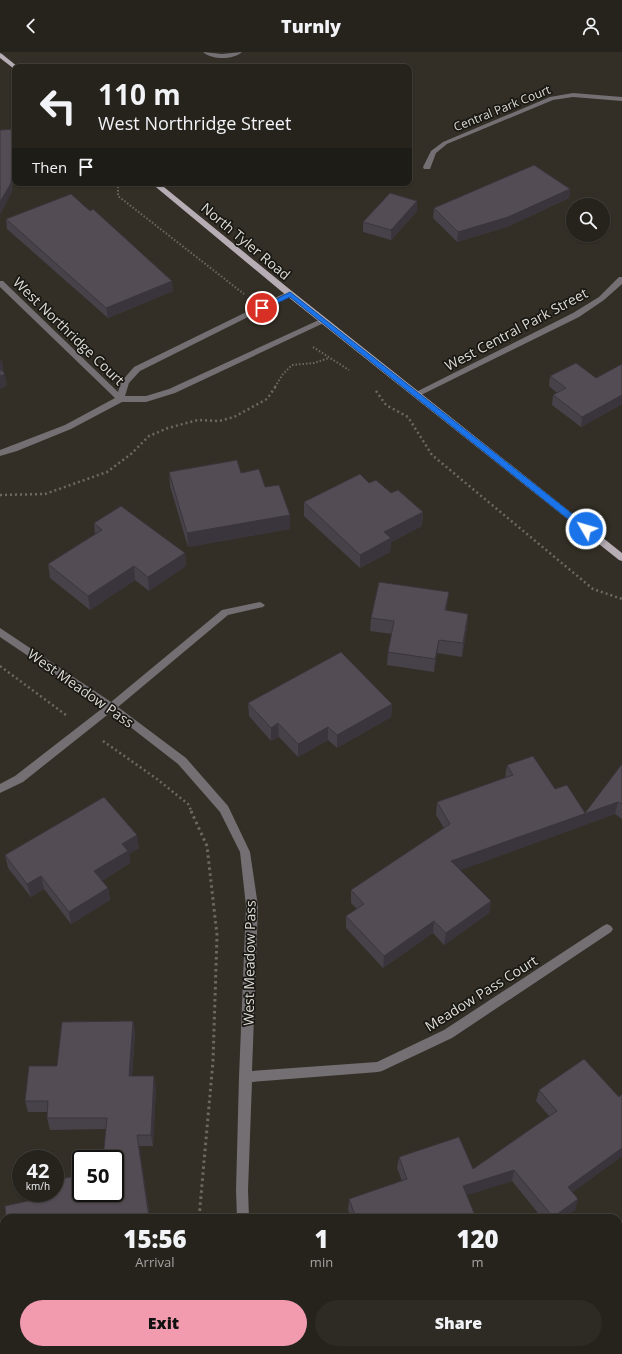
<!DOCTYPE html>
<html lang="en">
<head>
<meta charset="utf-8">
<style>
  :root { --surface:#26231c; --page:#2e2b25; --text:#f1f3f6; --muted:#a4a4a3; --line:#42403b; --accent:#f29aae }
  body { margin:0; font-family:"Open Sans",sans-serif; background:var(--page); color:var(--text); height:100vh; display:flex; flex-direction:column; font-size:15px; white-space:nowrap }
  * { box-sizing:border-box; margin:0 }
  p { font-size:13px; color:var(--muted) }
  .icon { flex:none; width:22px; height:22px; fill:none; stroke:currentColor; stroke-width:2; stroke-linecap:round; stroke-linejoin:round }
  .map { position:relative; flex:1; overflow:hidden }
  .sheet { position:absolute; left:0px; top:1162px; width:622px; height:140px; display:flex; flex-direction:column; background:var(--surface); border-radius:12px 12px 0 0; box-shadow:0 1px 3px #0004,0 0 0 1px var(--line) }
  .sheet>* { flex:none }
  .top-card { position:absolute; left:12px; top:12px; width:400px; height:122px; border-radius:8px; box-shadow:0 1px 3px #0004,0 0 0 1px var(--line); background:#26231c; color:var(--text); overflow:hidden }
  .buttons { position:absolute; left:566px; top:146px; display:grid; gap:8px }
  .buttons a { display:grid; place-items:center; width:44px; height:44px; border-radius:50%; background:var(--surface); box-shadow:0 1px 3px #0004,0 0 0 1px var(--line); font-size:20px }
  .speed { position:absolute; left:12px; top:1098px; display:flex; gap:8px; font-size:20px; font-weight:700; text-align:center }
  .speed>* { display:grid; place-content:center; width:52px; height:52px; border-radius:50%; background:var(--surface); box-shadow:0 1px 3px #0004,0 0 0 1px var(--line); line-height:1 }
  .speed small { font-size:10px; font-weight:400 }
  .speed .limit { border:2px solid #111; border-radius:6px; background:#fff; color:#111 }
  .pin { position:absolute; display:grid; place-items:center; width:34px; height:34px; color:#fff; margin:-17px; border:2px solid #fff; border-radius:50%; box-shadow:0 1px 4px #0007 }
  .me { position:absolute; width:44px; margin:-22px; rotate:308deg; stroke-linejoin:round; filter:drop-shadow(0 0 3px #0008) }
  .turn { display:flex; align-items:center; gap:14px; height:84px; padding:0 20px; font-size:18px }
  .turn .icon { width:52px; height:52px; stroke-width:2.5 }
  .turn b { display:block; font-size:28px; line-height:34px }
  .then { display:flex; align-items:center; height:38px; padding:0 20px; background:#0003; gap:8px; font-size:15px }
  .eta { display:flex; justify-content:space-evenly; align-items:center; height:68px; text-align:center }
  .eta b { font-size:24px; font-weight:800; line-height:28px }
  .action { display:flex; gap:8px; margin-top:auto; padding:8px 20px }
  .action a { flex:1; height:46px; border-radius:24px; background:var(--accent); color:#111; font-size:16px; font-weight:800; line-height:46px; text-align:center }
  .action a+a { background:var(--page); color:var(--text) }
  header { display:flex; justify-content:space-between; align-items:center; height:52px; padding:0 20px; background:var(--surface); font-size:18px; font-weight:800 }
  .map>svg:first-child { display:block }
</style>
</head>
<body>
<header><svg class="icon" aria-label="back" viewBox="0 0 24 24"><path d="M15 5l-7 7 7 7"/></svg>Turnly<svg class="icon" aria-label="person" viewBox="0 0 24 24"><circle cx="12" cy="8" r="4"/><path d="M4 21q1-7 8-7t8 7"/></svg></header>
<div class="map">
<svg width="622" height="1302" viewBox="0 0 622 1302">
  <rect width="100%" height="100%" fill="#332f26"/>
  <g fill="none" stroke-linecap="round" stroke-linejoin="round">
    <g stroke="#6d6961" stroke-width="2" stroke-dasharray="1.5 2" stroke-linecap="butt">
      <path d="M 118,131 L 118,144 L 244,242"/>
      <path d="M 313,295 L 349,318"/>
      <path d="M 275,335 L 283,322 L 292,313 L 314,311 L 329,306"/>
    </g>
    <g stroke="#6d6961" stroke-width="2.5" stroke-dasharray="2 3" stroke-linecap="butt">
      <path d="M 376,339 L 386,353 L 408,365 L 432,403 L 593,537 L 622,547"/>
      <path d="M 0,443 L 45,442 L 107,420 L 131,402 L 149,384 L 168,376 L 198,368 L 219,369 L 234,365 L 267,347 L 276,334"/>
      <path d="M 0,614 L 66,663"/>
      <path d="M 103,689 L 157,727 L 188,752 L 192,760"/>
    </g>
    <g stroke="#6d6961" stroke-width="3" stroke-dasharray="2.5 3.5" stroke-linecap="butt">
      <path d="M 191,759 L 207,794 L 217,883 L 213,1009 L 199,1166"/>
      <path d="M 213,1298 L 214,1302"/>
    </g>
    <g fill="#746f73" fill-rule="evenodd">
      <path d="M 203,0 L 222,2 L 242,0 C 233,8 212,8 203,0 Z"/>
      <path d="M 573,41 L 622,45 L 622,49 L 573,45 L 553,48 L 447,92 L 436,101 L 430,117 L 424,117 L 423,115 L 431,99 L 443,90 L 550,45 Z"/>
      <path d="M 619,225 L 622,225 L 622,232 L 604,248 L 579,265 L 419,344 L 413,344 L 412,342 L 573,261 L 599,245 Z"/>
      <path d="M 0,229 L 3,229 L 118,340 L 121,330 L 134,315 L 287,240 L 293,240 L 294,242 L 140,319 L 129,331 L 125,344 L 146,344 L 169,337 L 321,267 L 324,267 L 328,269 L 175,341 L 146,350 L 122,350 L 71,377 L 17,399 L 0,404 L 0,398 L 65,373 L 115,346 L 0,235 Z"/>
      <path d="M 260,550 L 265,553 L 263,555 L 228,563 L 118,655 L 186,706 L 228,754 L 250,800 L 258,854 L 252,1019 L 377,1010 L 444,978 L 603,874 L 607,872 L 611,874 L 613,877 L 611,880 L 452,986 L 382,1019 L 378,1020 L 252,1030 L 248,1138 L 249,1166 L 237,1166 L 236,1138 L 239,1025 L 246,854 L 240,800 L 220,760 L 178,712 L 111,660 L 23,730 L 0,741 L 0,732 L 15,724 L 104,655 L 0,585 L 0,576 L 111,650 L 222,558 Z"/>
      <path d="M 248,1298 L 262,1298 L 263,1302 L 249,1302 Z"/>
    </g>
    <g fill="#b7aeb5" fill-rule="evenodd">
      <path d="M 0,1 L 2,2 L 18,15 L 13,16 L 0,6 Z"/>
      <path d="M 151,131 L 159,131 L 293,240 L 622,501 L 622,509 L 619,508 L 287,244 Z"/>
    </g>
  </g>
  <g fill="#474149">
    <path d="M 570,137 L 569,146 L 507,175 L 457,190 L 433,166 L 434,156 Z"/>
    <path d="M 90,159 L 173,239 L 108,266 L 7,177 L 6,167 Z"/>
    <path d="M 417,159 L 391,188 L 363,180 L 363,170 Z"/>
    <path d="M 622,312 L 622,352 L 581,375 L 552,353 L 553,343 L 557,341 L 549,334 L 550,324 L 596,326 Z"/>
    <path d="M 169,420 L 241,421 L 265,435 L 290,463 L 290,477 L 188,495 L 170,434 Z"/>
    <path d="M 369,431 L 391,441 L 423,460 L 422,474 L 391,490 L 390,500 L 360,516 L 304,464 L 304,450 Z"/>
    <path d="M 94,471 L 185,501 L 186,514 L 149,539 L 135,528 L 90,558 L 50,526 L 48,512 L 95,482 Z"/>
    <path d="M 449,540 L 446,559 L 468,562 L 467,575 L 462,605 L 437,601 L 434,620 L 387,613 L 388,600 L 392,582 L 370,579 L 371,566 Z"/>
    <path d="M 248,651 L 392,652 L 391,665 L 337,696 L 328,688 L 298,705 L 279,685 L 271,689 L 249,664 Z"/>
    <path d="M 622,712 L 622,767 L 615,762 L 460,818 L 491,849 L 489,861 L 444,893 L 433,881 L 383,916 L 346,876 L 346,864 L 357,857 L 351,851 L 351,838 L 444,776 L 436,763 L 437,750 L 505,726 L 507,713 L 555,737 L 585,761 Z"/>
    <path d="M 139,796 L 129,802 L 130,811 L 102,829 L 108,836 L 110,848 L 71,872 L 44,837 L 31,845 L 8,816 L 5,803 Z"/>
    <path d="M 133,969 L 135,981 L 132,1024 L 156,1035 L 153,1094 L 139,1094 L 150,1166 L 37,1147 L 115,1141 L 106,1077 L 50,1078 L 47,1066 L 47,1060 L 28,1060 L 25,1049 L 57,1014 Z"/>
    <path d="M 539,1038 L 619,1045 L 622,1042 L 622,1104 L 572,1140 L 578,1147 L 575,1158 L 563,1166 L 542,1166 L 512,1129 L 466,1143 L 476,1166 L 352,1166 L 348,1158 L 349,1147 L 402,1129 L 397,1116 L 399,1105 L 473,1117 L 549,1064 L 536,1049 Z"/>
  </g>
  <g fill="#3a353c">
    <path d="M 15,80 L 15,108 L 12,140 L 0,163 L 0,150 Z"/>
    <path d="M 570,137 L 569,146 L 507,175 L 457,190 L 458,180 Z"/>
    <path d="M 417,149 L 417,159 L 391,188 L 391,178 Z"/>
    <path d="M 172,229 L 173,239 L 108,266 L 106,256 Z"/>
    <path d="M 2,308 L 4,320 L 0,322 L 0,309 Z"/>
    <path d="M 5,322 L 7,334 L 0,337 L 0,324 Z"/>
    <path d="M 622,343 L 622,352 L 581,375 L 582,365 Z"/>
    <path d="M 423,460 L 422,474 L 391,490 L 390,500 L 360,516 L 360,503 L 384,480 Z"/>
    <path d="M 290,463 L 290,477 L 188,495 L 187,481 Z"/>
    <path d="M 185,501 L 186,514 L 149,539 L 148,525 Z"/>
    <path d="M 134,514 L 135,528 L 90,558 L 88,544 Z"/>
    <path d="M 449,540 L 447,553 L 444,572 L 445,558 Z"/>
    <path d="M 468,562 L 467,575 L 462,605 L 463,591 Z"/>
    <path d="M 439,588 L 437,601 L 434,620 L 435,607 Z"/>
    <path d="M 392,652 L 391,665 L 337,696 L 337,683 Z"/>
    <path d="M 278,671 L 279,685 L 271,689 L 271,676 Z"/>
    <path d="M 328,675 L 328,688 L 298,705 L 298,692 Z"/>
    <path d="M 618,750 L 615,762 L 450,822 L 451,809 Z"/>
    <path d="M 137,783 L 139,796 L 129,802 L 130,811 L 97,832 L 94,819 L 122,792 Z"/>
    <path d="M 41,824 L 44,837 L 31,845 L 27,832 Z"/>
    <path d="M 108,836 L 110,848 L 71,872 L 69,860 Z"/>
    <path d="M 491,849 L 489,861 L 444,893 L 446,881 Z"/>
    <path d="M 434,869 L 433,881 L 383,916 L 384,904 Z"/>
    <path d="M 133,969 L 135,981 L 131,1035 L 129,1024 Z"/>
    <path d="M 154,1024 L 156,1035 L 153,1094 L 151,1083 Z"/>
    <path d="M 137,1083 L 139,1094 L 150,1166 L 149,1166 Z"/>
    <path d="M 622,1096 L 622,1104 L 565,1146 L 568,1135 Z"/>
    <path d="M 514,1118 L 512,1129 L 461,1145 L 463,1134 Z"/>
    <path d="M 578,1147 L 575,1158 L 563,1166 L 553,1166 Z"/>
  </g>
  <g fill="#534c55" stroke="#3a353c">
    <path d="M 15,77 L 11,131 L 0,150 L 0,78 Z"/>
    <path d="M 534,113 L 570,137 L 508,165 L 458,180 L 434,156 Z"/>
    <path d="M 390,141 L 417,149 L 391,178 L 363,170 Z"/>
    <path d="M 71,142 L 90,159 L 93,157 L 172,229 L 106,256 L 6,167 Z"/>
    <path d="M 576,311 L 596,326 L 622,312 L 622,343 L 582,365 L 553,343 L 566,336 L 550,324 Z"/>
    <path d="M 0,317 L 5,322 L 0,324 Z"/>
    <path d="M 237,408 L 241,421 L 259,417 L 265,435 L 279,433 L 290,463 L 187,481 L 169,420 Z"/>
    <path d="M 360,422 L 369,431 L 376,428 L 391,441 L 398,438 L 423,460 L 384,480 L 391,486 L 360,503 L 304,450 Z"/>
    <path d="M 121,454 L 185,501 L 148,525 L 134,514 L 88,544 L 48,512 L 102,478 L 94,471 Z"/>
    <path d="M 379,530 L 449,540 L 445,558 L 468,562 L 463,591 L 439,588 L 435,607 L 388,600 L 394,569 L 371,566 Z"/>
    <path d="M 341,600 L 392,652 L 337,683 L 328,675 L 298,692 L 278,671 L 271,676 L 248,651 Z"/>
    <path d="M 533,704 L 555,737 L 567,733 L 585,761 L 622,712 L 622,752 L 618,750 L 451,809 L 491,849 L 446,881 L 434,869 L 384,904 L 346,864 L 364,852 L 351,838 L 450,772 L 437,750 L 513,723 L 507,713 Z"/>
    <path d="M 104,745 L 137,783 L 122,792 L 128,799 L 94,819 L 108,836 L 69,860 L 41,824 L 27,832 L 5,803 Z"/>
    <path d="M 133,969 L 129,1024 L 154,1024 L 151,1083 L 137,1083 L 149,1166 L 6,1166 L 5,1154 L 37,1147 L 36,1141 L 55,1141 L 55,1128 L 81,1123 L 81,1141 L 115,1141 L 115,1107 L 103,1107 L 107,1066 L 47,1066 L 48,1049 L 25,1049 L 29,1014 L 57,1014 L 62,970 Z"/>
    <path d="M 584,1007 L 619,1045 L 622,1042 L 622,1096 L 568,1135 L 578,1147 L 553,1165 L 514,1118 L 463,1134 L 476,1166 L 356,1166 L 349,1147 L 407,1127 L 399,1105 L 459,1085 L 473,1117 L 557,1059 L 539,1038 Z"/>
  </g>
  <path fill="#1a73e8" stroke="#114b97" d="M 290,240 L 589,475 L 590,477 L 589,479 L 583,479 L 290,245 L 265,257 L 262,258 L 259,256 Z"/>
  <g text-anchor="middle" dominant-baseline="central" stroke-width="3.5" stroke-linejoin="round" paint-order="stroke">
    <g font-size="12" fill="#dedcd6" stroke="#191813">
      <text transform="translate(502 56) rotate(-22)">Central Park Court</text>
    </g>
    <g font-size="14" fill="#dedcd6" stroke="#191813">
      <text transform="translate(246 189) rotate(40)">North Tyler Road</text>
      <text transform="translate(516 277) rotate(-28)">West Central Park Street</text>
      <text transform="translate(69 279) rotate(44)">West Northridge Court</text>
      <text transform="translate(81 636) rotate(35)">West Meadow Pass</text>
      <text transform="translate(249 911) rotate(-89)">West Meadow Pass</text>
      <text transform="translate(481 941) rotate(-32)">Meadow Pass Court</text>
    </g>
  </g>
</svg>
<div class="buttons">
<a><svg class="icon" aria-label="search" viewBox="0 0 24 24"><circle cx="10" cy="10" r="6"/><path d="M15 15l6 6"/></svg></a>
</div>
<div class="speed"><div>42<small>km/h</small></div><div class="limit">50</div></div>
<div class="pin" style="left:262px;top:256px;background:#d93025"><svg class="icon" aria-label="arrive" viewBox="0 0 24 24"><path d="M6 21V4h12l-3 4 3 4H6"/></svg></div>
<svg class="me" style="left:586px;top:477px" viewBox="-20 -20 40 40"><circle r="17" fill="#1a73e8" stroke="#fff" stroke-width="3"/><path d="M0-11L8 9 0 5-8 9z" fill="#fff"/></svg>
<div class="top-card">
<div class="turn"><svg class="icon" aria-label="left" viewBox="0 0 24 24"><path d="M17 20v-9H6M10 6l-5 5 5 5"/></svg><div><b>110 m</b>West Northridge Street</div></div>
<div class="then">Then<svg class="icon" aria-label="arrive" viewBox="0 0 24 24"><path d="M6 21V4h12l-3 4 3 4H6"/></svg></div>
</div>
<section class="sheet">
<div class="eta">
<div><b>15:56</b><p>Arrival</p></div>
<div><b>1</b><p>min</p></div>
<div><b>120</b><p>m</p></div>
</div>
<div class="action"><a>Exit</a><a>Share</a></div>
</section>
</div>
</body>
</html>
